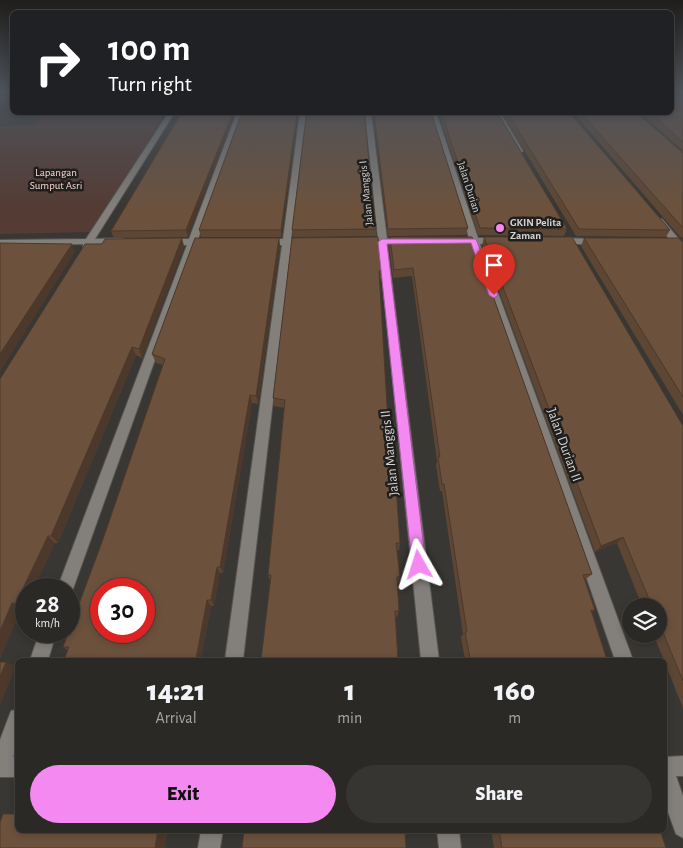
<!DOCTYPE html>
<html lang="en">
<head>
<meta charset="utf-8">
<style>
  :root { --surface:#2b2926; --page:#373532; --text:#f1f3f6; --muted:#a6a6a7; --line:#474543; --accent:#f489f1 }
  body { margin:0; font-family:"Alegreya Sans",sans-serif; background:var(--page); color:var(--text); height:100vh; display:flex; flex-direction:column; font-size:19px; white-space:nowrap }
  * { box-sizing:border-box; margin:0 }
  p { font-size:16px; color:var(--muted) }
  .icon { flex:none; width:28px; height:28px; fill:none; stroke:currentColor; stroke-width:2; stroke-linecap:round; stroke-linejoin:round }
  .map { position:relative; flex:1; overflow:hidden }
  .side { position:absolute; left:15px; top:658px; width:652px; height:175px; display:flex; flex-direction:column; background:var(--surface); border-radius:8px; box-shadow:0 2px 8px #0003,0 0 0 1px var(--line) }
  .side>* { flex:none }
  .banner { position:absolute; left:10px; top:10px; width:664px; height:105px; border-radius:8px; box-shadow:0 2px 8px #0003,0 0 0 1px var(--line); background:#202124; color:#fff; overflow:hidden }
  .buttons { position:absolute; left:622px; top:598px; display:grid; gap:10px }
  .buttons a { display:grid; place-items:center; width:45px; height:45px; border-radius:50%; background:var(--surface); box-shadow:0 2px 8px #0003,0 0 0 1px var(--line); font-size:25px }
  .speed { position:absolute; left:15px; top:578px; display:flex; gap:10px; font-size:25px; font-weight:700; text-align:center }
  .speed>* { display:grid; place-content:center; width:65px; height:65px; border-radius:50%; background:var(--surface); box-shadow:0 2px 8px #0003,0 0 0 1px var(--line); line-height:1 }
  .speed small { font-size:12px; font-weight:400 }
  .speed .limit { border:8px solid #d22; background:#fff; color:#111 }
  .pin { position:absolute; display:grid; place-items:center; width:42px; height:42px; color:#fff; margin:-51px -21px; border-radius:50% 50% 50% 0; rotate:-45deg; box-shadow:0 0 5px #0007 }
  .pin .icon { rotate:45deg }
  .me { position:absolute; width:55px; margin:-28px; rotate:354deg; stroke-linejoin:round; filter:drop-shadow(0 0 4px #0008) }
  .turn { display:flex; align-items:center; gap:18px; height:105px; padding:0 15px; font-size:22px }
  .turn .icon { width:65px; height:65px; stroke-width:2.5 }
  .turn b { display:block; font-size:35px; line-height:42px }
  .eta { display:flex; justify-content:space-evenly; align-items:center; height:85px; text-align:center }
  .eta b { font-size:30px; font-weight:800; line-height:35px }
  .cta { display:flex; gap:10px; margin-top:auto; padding:10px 15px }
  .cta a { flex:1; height:58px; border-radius:30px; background:var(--accent); color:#111; font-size:20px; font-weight:800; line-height:58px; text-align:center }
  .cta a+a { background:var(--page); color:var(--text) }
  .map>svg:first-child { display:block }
</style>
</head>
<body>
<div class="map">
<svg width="683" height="848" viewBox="0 0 683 848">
  <rect width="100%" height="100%" fill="#393733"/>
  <path fill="#543b34" d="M 45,113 L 165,113 L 95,232 L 0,234 L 0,126 L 35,125 Z"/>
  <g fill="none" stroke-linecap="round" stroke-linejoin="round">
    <g stroke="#565451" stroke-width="2">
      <g id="minor">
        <path d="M 169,112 L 175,112 L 95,239 L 121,238 L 124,239 L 124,243 L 92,244 L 86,249 L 83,248 L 83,244 L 0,246 L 0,240 L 86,239 Z"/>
        <path d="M 237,112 L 243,112 L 198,239 L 211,239 L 215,242 L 211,245 L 196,245 L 73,589 L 69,595 L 69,589 L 57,589 L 187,245 L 168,245 L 164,242 L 168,239 L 189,239 Z"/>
        <path d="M 300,112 L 306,112 L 291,239 L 308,239 L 312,242 L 308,245 L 291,245 L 243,660 L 225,660 L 282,245 L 263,245 L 259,242 L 263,239 L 283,239 Z"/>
        <path d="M 365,112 L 371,112 L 387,239 L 406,238 L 410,241 L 406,244 L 387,244 L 439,660 L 421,660 L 379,244 L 363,245 L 359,242 L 363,239 L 378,239 Z"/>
        <path d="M 430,112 L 436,112 L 478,238 L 498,238 L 502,241 L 498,244 L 480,244 L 633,660 L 615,660 L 471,244 L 456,244 L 452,241 L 456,238 L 469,238 Z"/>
        <path d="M 494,112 L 500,112 L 523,151 L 522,152 L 518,152 Z"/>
        <path d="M 656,219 L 662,219 L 683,244 L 683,253 L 680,252 L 656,223 Z"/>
        <path d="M 558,238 L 601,239 L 605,242 L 601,245 L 555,243 L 554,241 Z"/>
        <path d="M 40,631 L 57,631 L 48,660 L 30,660 Z"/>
        <path d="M 18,709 L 18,745 L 13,757 L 18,757 L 18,777 L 0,777 L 0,740 L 11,711 Z"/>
        <path d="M 683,756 L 683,776 L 676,776 L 683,796 L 683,838 L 676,834 L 665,804 L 665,757 Z"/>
        <path d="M 201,830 L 223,830 L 220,848 L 198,848 Z"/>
        <path d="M 437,830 L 459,830 L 461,848 L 439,848 Z"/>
      </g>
    </g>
    <use href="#minor" fill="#83807c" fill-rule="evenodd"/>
  </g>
  <g fill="#5d4734" fill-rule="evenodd">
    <path d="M 671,91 L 683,91 L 683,95 L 672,95 L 672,96 L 683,97 L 683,151 L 639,112 L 671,112 Z"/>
    <path d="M 182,112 L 188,237 L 114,238 L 111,231 Z"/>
    <path d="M 242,112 L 298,112 L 281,237 L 201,237 L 199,230 Z"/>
    <path d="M 373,112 L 431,112 L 468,228 L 466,235 L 388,236 Z"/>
    <path d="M 438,112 L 497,112 L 567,229 L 564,236 L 478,235 Z"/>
    <path d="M 501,112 L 569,112 L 670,230 L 666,237 L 576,236 Z"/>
    <path d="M 573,112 L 636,112 L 683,153 L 683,238 L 680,237 Z"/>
    <path d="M 376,229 L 376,236 L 293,237 L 292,230 Z"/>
    <path d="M 390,237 L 472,237 L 592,574 L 585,580 L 595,610 L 592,612 L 607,660 L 465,660 L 461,637 L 463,634 L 442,491 L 440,491 L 436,465 L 437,461 L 412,276 L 393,278 L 389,245 Z"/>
    <path d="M 484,237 L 683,426 L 683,708 L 665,663 L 665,660 L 664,660 L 653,634 L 659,634 L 659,606 L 642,606 L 617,543 L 595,552 L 482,245 Z"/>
    <path d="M 195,238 L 279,238 L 280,246 L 258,404 L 252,403 L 223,573 L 220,573 L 214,606 L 211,606 L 201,659 L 216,659 L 217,660 L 64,660 L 68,650 L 63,647 L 102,542 L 163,365 L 156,363 L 152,354 ZM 101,589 L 144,589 L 144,631 L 101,631 Z"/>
    <path d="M 292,238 L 381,271 L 381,279 L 379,279 L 390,457 L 400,543 L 399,550 L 397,550 L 400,577 L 398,583 L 397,583 L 399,611 L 397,617 L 270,581 L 268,575 L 284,408 L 274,406 L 273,398 Z"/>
    <path d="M 584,238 L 683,242 L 683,415 L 581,246 Z"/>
    <path d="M 184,246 L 142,358 L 136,355 L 58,543 L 55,543 L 26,589 L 26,605 L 25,609 L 21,609 L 0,658 L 0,379 Z"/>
    <path d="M 491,830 L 660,830 L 666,848 L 494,848 Z"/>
  </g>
  <g fill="#4c392b">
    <path d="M 233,112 L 236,112 L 188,237 L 186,230 Z"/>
    <path d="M 297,112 L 298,112 L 281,237 L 281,230 Z"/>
    <path d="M 182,238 L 184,246 L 142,358 L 139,349 Z"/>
    <path d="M 279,238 L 280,246 L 258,404 L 256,396 Z"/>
    <path d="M 72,244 L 75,252 L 0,372 L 0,354 Z"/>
    <path d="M 132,347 L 136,355 L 58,543 L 51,536 Z"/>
    <path d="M 250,395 L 252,403 L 223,573 L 220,567 Z"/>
    <path d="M 48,536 L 55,543 L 34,589 L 26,589 L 26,605 L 25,609 L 16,603 Z"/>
    <path d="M 623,537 L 617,543 L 595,552 L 601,546 Z"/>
    <path d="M 217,567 L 220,573 L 214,606 L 211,600 Z"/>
    <path d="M 207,600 L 211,606 L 201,660 L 196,659 Z"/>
    <path d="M 12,603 L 21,609 L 0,658 L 0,631 Z"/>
    <path d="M 6,662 L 16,666 L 0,706 L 0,677 Z"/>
    <path d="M 158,830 L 168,830 L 165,848 L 155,848 Z"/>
  </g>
  <g fill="#6c523d" stroke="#4c392b" fill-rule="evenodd">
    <path d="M 671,91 L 672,91 L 672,96 L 683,97 L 683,142 L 649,112 L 671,112 Z"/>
    <path d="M 182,112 L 233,112 L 186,230 L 111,231 Z"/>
    <path d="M 242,112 L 297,112 L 281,230 L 199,230 Z"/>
    <path d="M 307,112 L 364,112 L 376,229 L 292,230 Z"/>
    <path d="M 374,112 L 431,112 L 468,228 L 388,229 Z"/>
    <path d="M 441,112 L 497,112 L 567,229 L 480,228 Z"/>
    <path d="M 507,112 L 569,112 L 670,230 L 579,229 Z"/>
    <path d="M 580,112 L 636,112 L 683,153 L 683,228 Z"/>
    <path d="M 378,237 L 381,271 L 379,271 L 390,457 L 394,457 L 400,543 L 396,543 L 400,577 L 397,577 L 399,611 L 395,611 L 398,660 L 261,660 L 271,575 L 268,575 L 285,400 L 273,398 L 292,238 Z"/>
    <path d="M 390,237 L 472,237 L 592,574 L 583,575 L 595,610 L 591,610 L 607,660 L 475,660 L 475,658 L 470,658 L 465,632 L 467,632 L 444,484 L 442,484 L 438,457 L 440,457 L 413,268 L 394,270 Z"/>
    <path d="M 484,237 L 572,237 L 683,426 L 683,681 L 659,623 L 659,606 L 652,606 L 623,537 L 601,546 Z"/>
    <path d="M 182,238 L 139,349 L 132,347 L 51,536 L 48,536 L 16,603 L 12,603 L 0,631 L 0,379 L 85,244 L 102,244 L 105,239 Z"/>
    <path d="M 195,238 L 279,238 L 256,396 L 250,395 L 220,567 L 217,567 L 211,600 L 207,600 L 196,659 L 216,659 L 216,660 L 64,660 L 69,647 L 63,647 L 102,542 L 165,359 L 152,354 ZM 101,589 L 144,589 L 144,631 L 101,631 Z"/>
    <path d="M 584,238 L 678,238 L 683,242 L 683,397 Z"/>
    <path d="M 0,243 L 72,244 L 0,354 Z"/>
    <path d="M 0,662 L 6,662 L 0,677 Z"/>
    <path d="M 3,814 L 18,814 L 18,830 L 158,830 L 155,848 L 0,848 L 0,822 Z"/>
    <path d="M 244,830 L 405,830 L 406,848 L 242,848 Z"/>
    <path d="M 499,830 L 660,830 L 666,848 L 502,848 Z"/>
  </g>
  <linearGradient id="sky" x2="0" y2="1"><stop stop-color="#1f1e1c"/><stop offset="0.44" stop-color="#4e535b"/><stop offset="1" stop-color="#4e535b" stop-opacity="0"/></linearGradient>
  <rect width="683" height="209" fill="url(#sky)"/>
  <path fill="#f489f1" stroke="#9f599d" d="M 382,239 L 476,239 L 498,295 L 494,298 L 489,295 L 471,243 L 387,244 L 426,565 L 424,570 L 419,572 L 414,570 L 412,565 L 378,242 Z"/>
  <circle fill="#f489f1" stroke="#201f1d" stroke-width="2" cx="500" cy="228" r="5"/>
  <g text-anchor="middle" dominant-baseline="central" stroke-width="5" stroke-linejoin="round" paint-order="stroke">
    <g font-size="11" fill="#fdd6cb" stroke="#201f1d">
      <text x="56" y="172">Lapangan<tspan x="56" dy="13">Sumput Asri</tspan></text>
    </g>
    <g font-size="11" fill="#d3d2cf" stroke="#201f1d">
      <text transform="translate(469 187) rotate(72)">Jalan Durian</text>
      <text transform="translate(366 193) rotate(-96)">Jalan Manggis I</text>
    </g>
    <g font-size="11" font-weight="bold" fill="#d3d2cf" stroke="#201f1d" text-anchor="start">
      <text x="510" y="222">GKIN Pelita<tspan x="510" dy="13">Zaman</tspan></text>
    </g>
    <g font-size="14" fill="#d3d2cf" stroke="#201f1d">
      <text transform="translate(564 445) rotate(70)">Jalan Durian II</text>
      <text transform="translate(390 453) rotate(-96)">Jalan Manggis II</text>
    </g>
  </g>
</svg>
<div class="buttons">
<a><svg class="icon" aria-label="layers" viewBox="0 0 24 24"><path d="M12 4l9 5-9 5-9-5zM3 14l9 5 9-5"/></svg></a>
</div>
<div class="speed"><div>28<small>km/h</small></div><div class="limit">30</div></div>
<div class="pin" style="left:494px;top:295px;background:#d93025"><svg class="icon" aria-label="arrive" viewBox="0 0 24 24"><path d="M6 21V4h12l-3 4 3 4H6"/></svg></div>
<svg class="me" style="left:419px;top:565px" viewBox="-20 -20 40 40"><path d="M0-17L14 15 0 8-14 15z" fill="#f489f1" stroke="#fff" stroke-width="4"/></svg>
<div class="banner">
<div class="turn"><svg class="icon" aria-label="right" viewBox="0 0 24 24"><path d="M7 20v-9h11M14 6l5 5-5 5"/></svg><div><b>100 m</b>Turn right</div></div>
</div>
<section class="side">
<div class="eta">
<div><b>14:21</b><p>Arrival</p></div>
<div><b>1</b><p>min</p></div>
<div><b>160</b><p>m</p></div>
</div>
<div class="cta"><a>Exit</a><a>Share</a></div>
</section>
</div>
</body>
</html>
